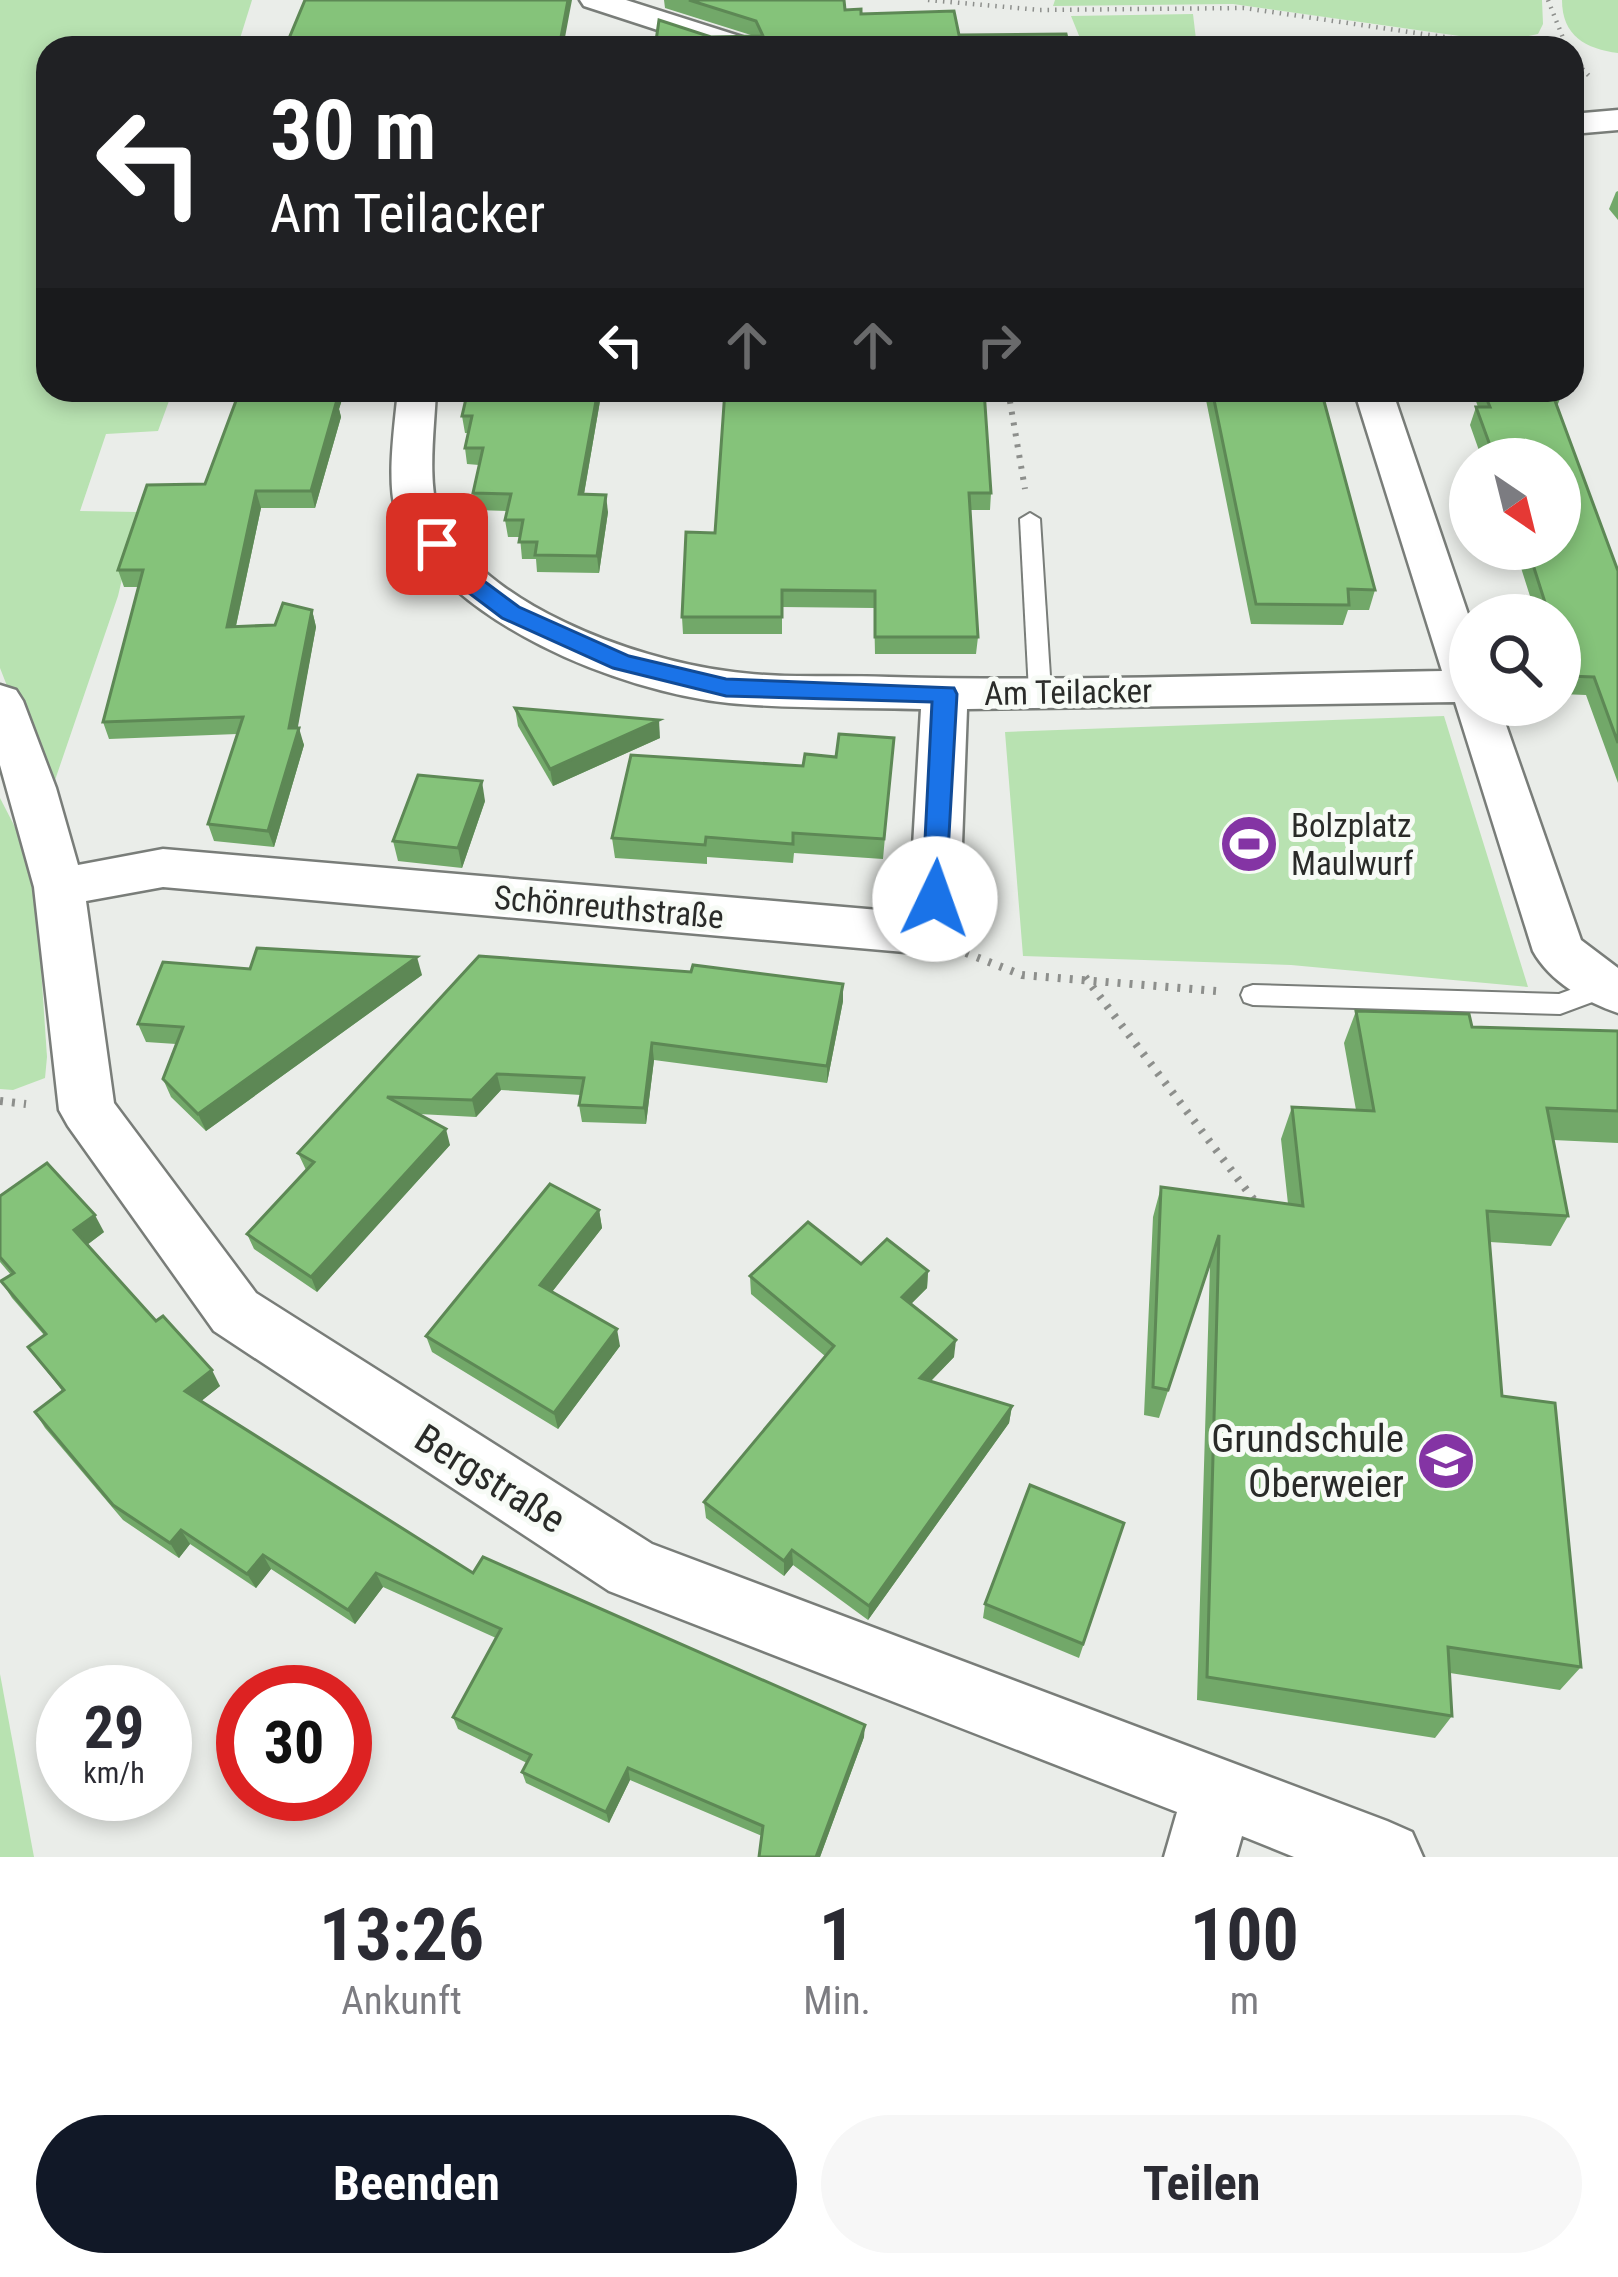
<!DOCTYPE html>
<html lang="de">
<head>
<meta charset="utf-8">
<style>
  :root { --surface:#fff; --page:#f7f7f7; --text:#2b2b33; --muted:#7c7c81; --accent:#111827 }
  body { margin:0; font-family:"Roboto Condensed",sans-serif; background:var(--page); color:var(--text); height:100vh; display:flex; flex-direction:column; font-size:45px; white-space:nowrap }
  * { box-sizing:border-box; margin:0 }
  p { font-size:39px; color:var(--muted) }
  .icon { flex:none; width:66px; height:66px; fill:none; stroke:currentColor; stroke-width:2; stroke-linecap:round; stroke-linejoin:round }
  .map { position:relative; height:1857px; overflow:hidden }
  .panel { display:flex; flex-direction:column; background:var(--surface); flex:1 }
  .panel>* { flex:none }
  .top-card { position:absolute; left:36px; top:36px; width:1548px; height:366px; border-radius:36px; box-shadow:0 6px 18px #0003; background:#202124; color:#fff; overflow:hidden }
  .needle { width:78px; rotate:145deg }
  .controls { position:absolute; left:1449px; top:438px; display:grid; gap:24px }
  .controls a { display:grid; place-items:center; width:132px; height:132px; border-radius:50%; background:var(--surface); box-shadow:0 6px 18px #0003; font-size:60px }
  .speed { position:absolute; left:36px; top:1665px; display:flex; gap:24px; font-size:60px; font-weight:700; text-align:center }
  .speed>* { display:grid; place-content:center; width:156px; height:156px; border-radius:50%; background:var(--surface); box-shadow:0 6px 18px #0003; line-height:1 }
  .speed small { font-size:30px; font-weight:400 }
  .speed .limit { border:18px solid #d22; background:#fff; color:#111 }
  .pin { position:absolute; display:grid; place-items:center; width:102px; height:102px; color:#fff; margin:-51px; border-radius:24px; box-shadow:0 6px 18px #0006 }
  .me { position:absolute; width:132px; margin:-66px; rotate:3deg; stroke-linejoin:round; filter:drop-shadow(0 0 9px #0008) }
  .turn { display:flex; align-items:center; gap:42px; height:252px; padding:0 36px; font-size:54px }
  .turn .icon { width:156px; height:156px; stroke-width:2.5 }
  .turn b { display:block; font-size:84px; line-height:102px }
  .lanes { display:flex; align-items:center; height:114px; padding:0 36px; background:#0003; justify-content:center; gap:60px; direction:ltr }
  .lanes .off { opacity:.35 }
  .eta { display:flex; justify-content:space-evenly; align-items:center; height:204px; text-align:center }
  .eta b { font-size:72px; font-weight:700; line-height:84px }
  .button { display:flex; gap:24px; margin-top:auto; padding:24px 36px }
  .button a { flex:1; height:138px; border-radius:72px; background:var(--accent); color:#fff; font-size:48px; font-weight:700; line-height:138px; text-align:center }
  .button a+a { background:var(--page); color:var(--text) }
  .map>svg:first-child { display:block }
</style>
</head>
<body>
<div class="map">
<svg width="1618" height="1857" viewBox="0 0 1618 1857">
  <rect width="100%" height="100%" fill="#eaede9"/>
  <g fill="#b8e2b1">
    <path d="M 0,0 L 252,0 L 237,48 L 48,48 L 48,390 L 173,390 L 158,431 L 106,434 L 80,511 L 138,512 L 118,596 L 53,786 L 47,788 L 0,668 Z"/>
    <path d="M 1055,0 L 1542,0 L 1543,24 L 1538,34 L 1502,42 L 1233,4 L 1053,6 Z"/>
    <path d="M 1562,0 L 1618,0 L 1618,53 C 1586,49 1562,36 1562,0 Z"/>
    <path d="M 1193,14 L 1197,48 L 1084,48 L 1071,16 Z"/>
    <path d="M 1444,716 L 1528,987 L 1291,965 L 1023,956 L 1005,732 Z"/>
    <path d="M 0,798 L 34,864 L 47,1057 L 45,1078 L 13,1090 L 0,1089 Z"/>
    <path d="M 0,1674 L 34,1857 L 0,1857 Z"/>
  </g>
  <g fill="none" stroke-linecap="round" stroke-linejoin="round">
    <g stroke="#797d79" stroke-width="4">
      <g id="service">
        <path d="M 1030,513 L 1040,519 L 1051,692 L 1040,699 L 1029,692 L 1020,519 Z"/>
        <path d="M 1605,977 L 1614,980 L 1617,987 L 1614,994 L 1560,1014 L 1253,1005 L 1244,1002 L 1241,995 L 1244,988 L 1253,985 L 1559,994 Z"/>
      </g>
    </g>
    <g stroke="#797d79" stroke-width="5">
      <g id="minor">
        <path d="M 580,0 L 626,0 L 755,41 L 760,48 L 713,48 L 584,6 Z"/>
        <path d="M 1618,110 L 1618,130 L 1572,134 L 1572,114 Z"/>
        <path d="M 398,390 L 436,390 C 435,423 426,487 440,516 C 483,605 634,659 726,671 C 779,679 835,675 889,677 C 1073,682 1258,674 1442,671 L 1354,390 L 1392,390 L 1470,620 L 1470,705 L 1499,705 L 1581,940 L 1618,968 L 1618,1013 C 1586,1002 1550,982 1533,951 L 1455,702 L 967,709 L 960,899 L 934,947 L 916,953 L 163,887 L 86,901 L 114,1103 L 256,1293 L 652,1544 L 1387,1821 L 1412,1832 L 1423,1857 L 1294,1857 L 1242,1836 L 1236,1857 L 1164,1857 L 1177,1812 L 609,1591 L 214,1331 L 68,1126 L 59,1110 L 34,887 L 0,765 L 0,685 L 16,690 L 23,701 L 56,788 L 78,865 L 163,849 L 902,912 L 910,898 L 921,709 C 858,707 792,709 729,703 C 618,691 448,623 398,517 C 385,488 395,423 398,390 Z"/>
      </g>
    </g>
    <g stroke="#8d8f8c" stroke-width="4.5" stroke-dasharray="1.5 6" stroke-linecap="butt">
      <path d="M 928,0 L 1040,10 L 1244,8 L 1520,48"/>
      <path d="M 1548,0 L 1567,48"/>
      <path d="M 1572,58 L 1592,79"/>
    </g>
    <path stroke="#8d8f8c" stroke-width="6" stroke-dasharray="3 8" stroke-linecap="butt" d="M 1008,390 L 1025,489"/>
    <g stroke="#8d8f8c" stroke-width="8" stroke-dasharray="3 9" stroke-linecap="butt">
      <path d="M 966,953 L 1022,975 L 1216,991"/>
      <path d="M 1085,977 L 1260,1208"/>
      <path d="M 0,1101 L 26,1104"/>
    </g>
    <use href="#service" fill="#fff" fill-rule="evenodd"/>
    <use href="#minor" fill="#fff" fill-rule="evenodd"/>
  </g>
  <g fill="#72a869">
    <path d="M 664,0 L 844,0 L 845,10 L 959,35 L 711,37 L 754,36 L 665,8 Z"/>
    <path d="M 1618,191 L 1618,220 L 1609,209 L 1616,192 Z"/>
    <path d="M 224,390 L 345,390 L 339,409 L 341,417 L 315,508 L 261,508 L 236,626 L 275,625 L 312,610 L 316,627 L 297,728 L 304,745 L 274,847 L 214,841 L 208,824 L 237,734 L 109,739 L 103,722 L 139,587 L 124,587 L 118,570 L 205,484 L 238,395 L 225,395 Z"/>
    <path d="M 468,390 L 618,390 L 617,402 L 600,401 L 584,494 L 608,512 L 599,573 L 537,572 L 536,559 L 522,559 L 520,537 L 508,537 L 505,520 L 507,511 L 476,510 L 473,493 L 479,465 L 467,464 L 465,448 L 468,433 L 465,433 L 462,416 Z"/>
    <path d="M 725,390 L 991,493 L 990,510 L 970,510 L 978,637 L 976,654 L 875,654 L 874,608 L 782,607 L 782,634 L 683,634 L 682,617 L 715,533 Z"/>
    <path d="M 1204,390 L 1321,390 L 1375,590 L 1369,610 L 1348,610 L 1343,625 L 1251,624 Z"/>
    <path d="M 1472,390 L 1564,390 L 1557,406 L 1618,571 L 1618,783 L 1586,695 L 1560,694 L 1560,615 L 1536,615 L 1515,549 L 1560,549 L 1560,459 L 1482,459 L 1470,425 L 1476,407 L 1478,407 Z"/>
    <path d="M 515,708 L 660,738 L 553,786 L 518,726 Z"/>
    <path d="M 894,738 L 883,859 L 794,853 L 793,863 L 707,857 L 707,864 L 615,858 L 612,838 L 803,766 Z"/>
    <path d="M 485,801 L 462,868 L 398,861 L 393,841 Z"/>
    <path d="M 479,956 L 843,1001 L 827,1083 L 654,1060 L 646,1124 L 582,1122 L 579,1105 L 581,1095 L 501,1090 L 476,1117 L 419,1114 L 450,1145 L 317,1292 L 254,1249 L 247,1234 L 306,1170 L 298,1153 Z"/>
    <path d="M 250,969 L 422,975 L 206,1131 L 171,1097 L 163,1079 L 176,1044 L 146,1042 L 138,1024 Z"/>
    <path d="M 1356,1011 L 1472,1027 L 1618,1031 L 1618,1143 L 1553,1140 L 1568,1216 L 1551,1246 L 1490,1242 L 1502,1396 L 1581,1667 L 1560,1690 L 1450,1673 L 1452,1716 L 1435,1738 L 1197,1700 L 1210,1265 L 1159,1418 L 1144,1415 L 1153,1217 L 1161,1187 L 1288,1204 L 1281,1139 L 1292,1107 L 1356,1110 L 1344,1043 Z"/>
    <path d="M 0,1196 L 104,1232 L 87,1245 L 156,1321 L 220,1386 L 201,1401 L 473,1573 L 864,1737 L 820,1857 L 759,1857 L 762,1836 L 630,1780 L 609,1823 L 526,1783 L 522,1772 L 527,1763 L 458,1729 L 453,1717 L 496,1638 L 383,1587 L 355,1624 L 271,1569 L 256,1588 L 190,1544 L 179,1558 L 123,1520 L 45,1428 L 35,1412 L 63,1392 L 28,1347 L 44,1335 L 12,1298 L 1,1281 L 11,1275 L 0,1262 Z"/>
    <path d="M 599,1210 L 602,1228 L 552,1292 L 620,1346 L 558,1429 L 432,1352 L 426,1336 Z"/>
    <path d="M 861,1264 L 928,1271 L 927,1288 L 911,1304 L 954,1357 L 931,1381 L 1012,1406 L 1009,1423 L 868,1620 L 793,1565 L 784,1576 L 706,1518 L 704,1502 L 825,1356 L 751,1294 L 750,1276 Z"/>
    <path d="M 1124,1523 L 1079,1658 L 983,1618 L 985,1604 Z"/>
  </g>
  <g fill="#5d8855">
    <path d="M 568,0 L 572,0 L 563,48 L 559,48 Z"/>
    <path d="M 336,390 L 345,390 L 339,409 L 341,417 L 315,508 L 311,491 Z"/>
    <path d="M 598,390 L 600,401 L 581,511 L 579,494 Z"/>
    <path d="M 256,491 L 261,508 L 232,644 L 227,627 Z"/>
    <path d="M 606,495 L 608,512 L 599,573 L 597,556 Z"/>
    <path d="M 312,610 L 316,627 L 295,743 L 299,728 L 304,745 L 274,847 L 268,831 Z"/>
    <path d="M 659,720 L 660,738 L 553,786 L 550,769 Z"/>
    <path d="M 482,781 L 485,801 L 462,868 L 458,848 Z"/>
    <path d="M 417,957 L 422,975 L 206,1131 L 198,1114 Z"/>
    <path d="M 843,984 L 843,1001 L 827,1083 L 827,1066 Z"/>
    <path d="M 652,1043 L 654,1060 L 646,1124 L 644,1108 Z"/>
    <path d="M 497,1074 L 501,1090 L 476,1117 L 472,1100 Z"/>
    <path d="M 446,1129 L 450,1145 L 317,1292 L 311,1277 Z"/>
    <path d="M 599,1210 L 602,1228 L 544,1302 L 540,1285 Z"/>
    <path d="M 95,1215 L 104,1232 L 84,1247 L 74,1230 Z"/>
    <path d="M 928,1271 L 927,1288 L 901,1314 L 902,1297 Z"/>
    <path d="M 617,1329 L 620,1346 L 558,1429 L 554,1413 Z"/>
    <path d="M 956,1340 L 954,1357 L 918,1394 L 920,1378 Z"/>
    <path d="M 212,1370 L 220,1386 L 194,1407 L 185,1391 Z"/>
    <path d="M 1012,1406 L 1009,1423 L 868,1620 L 869,1606 Z"/>
    <path d="M 181,1530 L 190,1544 L 179,1558 L 170,1543 Z"/>
    <path d="M 792,1550 L 793,1565 L 784,1576 L 784,1561 Z"/>
    <path d="M 263,1555 L 271,1569 L 256,1588 L 247,1574 Z"/>
    <path d="M 376,1573 L 383,1587 L 355,1624 L 348,1610 Z"/>
    <path d="M 865,1725 L 864,1737 L 820,1857 L 816,1857 Z"/>
    <path d="M 628,1768 L 630,1780 L 609,1823 L 606,1812 Z"/>
  </g>
  <g fill="#85c37a" stroke="#5d8855" stroke-width="3">
    <path d="M 305,0 L 568,0 L 559,48 L 285,48 Z"/>
    <path d="M 689,0 L 844,0 L 845,10 L 861,9 L 861,14 L 954,11 L 959,35 L 1066,34 L 1069,48 L 655,48 L 659,20 L 711,37 L 763,36 L 756,21 Z"/>
    <path d="M 240,390 L 336,390 L 333,400 L 337,400 L 311,491 L 256,491 L 227,627 L 275,625 L 283,603 L 312,610 L 289,728 L 299,728 L 268,831 L 208,824 L 243,717 L 103,722 L 143,570 L 118,570 L 147,485 L 205,484 Z"/>
    <path d="M 468,390 L 598,390 L 579,494 L 606,495 L 597,556 L 535,555 L 537,542 L 519,542 L 523,520 L 505,520 L 511,494 L 473,493 L 483,448 L 465,448 L 472,416 L 462,416 Z"/>
    <path d="M 725,390 L 984,390 L 991,493 L 969,493 L 978,637 L 875,637 L 875,591 L 782,590 L 782,617 L 682,617 L 686,532 L 715,533 Z"/>
    <path d="M 1212,390 L 1321,390 L 1375,590 L 1348,589 L 1349,605 L 1256,604 Z"/>
    <path d="M 1483,390 L 1551,390 L 1618,571 L 1618,743 L 1594,677 L 1567,676 L 1560,652 L 1560,615 L 1549,615 L 1528,549 L 1560,549 L 1560,459 L 1495,459 L 1476,407 L 1490,407 Z"/>
    <path d="M 515,708 L 659,720 L 550,769 Z"/>
    <path d="M 839,734 L 894,738 L 884,839 L 793,833 L 793,844 L 706,837 L 705,845 L 612,838 L 631,755 L 803,766 L 805,754 L 836,757 Z"/>
    <path d="M 418,775 L 482,781 L 458,848 L 393,841 Z"/>
    <path d="M 257,948 L 417,957 L 198,1114 L 163,1079 L 183,1027 L 138,1024 L 163,962 L 250,969 Z"/>
    <path d="M 479,956 L 691,972 L 693,965 L 843,984 L 827,1066 L 652,1043 L 644,1108 L 579,1105 L 584,1078 L 497,1074 L 472,1100 L 387,1097 L 446,1129 L 311,1277 L 247,1234 L 314,1162 L 298,1153 Z"/>
    <path d="M 1356,1011 L 1469,1014 L 1472,1027 L 1618,1031 L 1618,1111 L 1547,1108 L 1568,1216 L 1487,1211 L 1502,1396 L 1555,1403 L 1581,1667 L 1448,1647 L 1452,1716 L 1207,1677 L 1219,1235 L 1168,1390 L 1153,1387 L 1161,1187 L 1303,1206 L 1292,1107 L 1374,1111 Z"/>
    <path d="M 47,1163 L 95,1215 L 74,1230 L 156,1321 L 163,1316 L 212,1370 L 185,1391 L 473,1573 L 483,1557 L 865,1725 L 816,1857 L 759,1857 L 763,1826 L 628,1768 L 606,1812 L 522,1772 L 531,1755 L 453,1717 L 501,1629 L 376,1573 L 348,1610 L 263,1555 L 247,1574 L 181,1530 L 170,1543 L 113,1505 L 35,1412 L 64,1390 L 28,1347 L 46,1334 L 1,1281 L 14,1273 L 0,1257 L 0,1196 Z"/>
    <path d="M 550,1184 L 599,1210 L 540,1285 L 617,1329 L 554,1413 L 426,1336 Z"/>
    <path d="M 808,1222 L 861,1264 L 887,1239 L 928,1271 L 902,1297 L 956,1340 L 920,1378 L 1012,1406 L 869,1606 L 792,1550 L 784,1561 L 704,1502 L 834,1346 L 750,1276 Z"/>
    <path d="M 1030,1485 L 1124,1523 L 1083,1644 L 985,1604 Z"/>
  </g>
  <path fill="#1a73e8" stroke="#114b97" stroke-width="3" d="M 437,536 L 445,538 L 465,567 L 519,607 L 629,656 L 726,679 L 954,688 L 957,694 L 945,906 L 935,909 L 922,899 L 932,702 L 726,696 L 613,668 L 502,618 L 449,578 L 426,544 Z"/>
  <defs>
    <g id="stadium-disc" transform="scale(3)"><circle r="9.5" fill="#8434a4" stroke="#f7fbf6"/><path d="M0-5a6.5 5 0 1 0 0 10a6.5 5 0 1 0 0-10ZM-3.5-1.8h7v3.6h-7Z" fill="#fff"/></g>
    <g id="school-disc" transform="scale(3)"><circle r="9.5" fill="#8434a4" stroke="#f7fbf6"/><path d="M0-5L7-2L0 1L-7-2ZM-4 1L0 2.5L4 1V4Q0 6-4 4Z" fill="#fff"/></g>
  </defs>
  <g fill-rule="evenodd">
    <use href="#stadium-disc" x="1249" y="844"/>
    <use href="#school-disc" x="1446" y="1461"/>
  </g>
  <g text-anchor="middle" dominant-baseline="central" stroke-width="10" stroke-linejoin="round" paint-order="stroke">
    <g font-size="33" fill="#2a2b29" stroke="#f7fbf6">
      <text transform="translate(1068 692) rotate(-1)">Am Teilacker</text>
      <text transform="translate(609 907) rotate(5)">Schönreuthstraße</text>
    </g>
    <g font-size="33" fill="#2a2b29" stroke="#f7fbf6" text-anchor="start">
      <text x="1291" y="825">Bolzplatz<tspan x="1291" dy="38">Maulwurf</tspan></text>
    </g>
    <g font-size="39" fill="#2a2b29" stroke="#f7fbf6" text-anchor="end">
      <text x="1404" y="1439">Grundschule<tspan x="1404" dy="45">Oberweier</tspan></text>
    </g>
    <g font-size="39" fill="#2a2b29" stroke="#f7fbf6">
      <text transform="translate(490 1479) rotate(32)">Bergstraße</text>
    </g>
  </g>
</svg>
<div class="controls">
<a><svg class="needle" viewBox="-14 -14 28 28"><path d="M0-13l5 13h-10z" fill="#e53935"/><path d="M0 13l5-13h-10z" fill="#7c7c81"/></svg></a>
<a><svg class="icon" aria-label="search" viewBox="0 0 24 24"><circle cx="10" cy="10" r="6"/><path d="M15 15l6 6"/></svg></a>
</div>
<div class="speed"><div>29<small>km/h</small></div><div class="limit">30</div></div>
<div class="pin" style="left:437px;top:544px;background:#d93025"><svg class="icon" aria-label="arrive" viewBox="0 0 24 24"><path d="M6 21V4h12l-3 4 3 4H6"/></svg></div>
<svg class="me" style="left:935px;top:899px" viewBox="-20 -20 40 40"><circle r="19" fill="#fff"/><path d="M0-13L10 11 0 6-10 11z" fill="#1a73e8"/></svg>
<div class="top-card">
<div class="turn"><svg class="icon" aria-label="left" viewBox="0 0 24 24"><path d="M17 20v-9H6M10 6l-5 5 5 5"/></svg><div><b>30 m</b>Am Teilacker</div></div>
<div class="lanes"><svg class="icon" aria-label="left" viewBox="0 0 24 24"><path d="M17 20v-9H6M10 6l-5 5 5 5"/></svg><svg class="icon off" aria-label="ahead" viewBox="0 0 24 24"><path d="M12 20V5M6 11l6-6 6 6"/></svg><svg class="icon off" aria-label="ahead" viewBox="0 0 24 24"><path d="M12 20V5M6 11l6-6 6 6"/></svg><svg class="icon off" aria-label="right" viewBox="0 0 24 24"><path d="M7 20v-9h11M14 6l5 5-5 5"/></svg></div>
</div>
</div>
<section class="panel">
<div class="eta">
<div><b>13:26</b><p>Ankunft</p></div>
<div><b>1</b><p>Min.</p></div>
<div><b>100</b><p>m</p></div>
</div>
<div class="button"><a>Beenden</a><a>Teilen</a></div>
</section>
</body>
</html>
